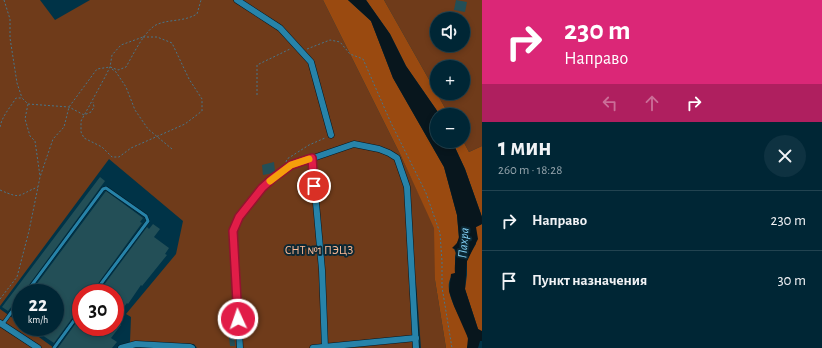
<!DOCTYPE html>
<html lang="ru">
<head>
<meta charset="utf-8">
<style>
  :root { --surface:#002635; --page:#0e3241; --text:#f1f3f6; --muted:#95a5ad; --line:#224350 }
  body { margin:0; font-family:"Alegreya Sans",sans-serif; background:var(--page); color:var(--text); height:100vh; display:flex; flex-direction:column; font-size:15px; white-space:nowrap }
  * { box-sizing:border-box; margin:0 }
  p { font-size:13px; color:var(--muted) }
  .icon { flex:none; width:22px; height:22px; fill:none; stroke:currentColor; stroke-width:2; stroke-linecap:round; stroke-linejoin:round }
  .map { position:relative; flex:1; overflow:hidden }
  .sheet { display:flex; flex-direction:column; background:var(--surface); width:340px }
  .sheet>* { flex:none }
  .banner { background:#db2777; color:#fff; overflow:hidden }
  .controls { position:absolute; left:430px; top:12px; display:grid; gap:8px }
  .controls a { display:grid; place-items:center; width:40px; height:40px; border-radius:50%; background:var(--surface); box-shadow:0 2px 6px #0003,0 0 0 1px var(--line); font-size:20px }
  .speed { position:absolute; left:12px; top:284px; display:flex; gap:8px; font-size:20px; font-weight:700; text-align:center }
  .speed>* { display:grid; place-content:center; width:52px; height:52px; border-radius:50%; background:var(--surface); box-shadow:0 2px 6px #0003,0 0 0 1px var(--line); line-height:1 }
  .speed small { font-size:10px; font-weight:400 }
  .speed .limit { border:6px solid #d22; background:#fff; color:#111 }
  .pin { position:absolute; display:grid; place-items:center; width:34px; height:34px; color:#fff; margin:-17px; border:2px solid #fff; border-radius:50%; box-shadow:0 1px 4px #0007 }
  .me { position:absolute; width:44px; margin:-22px; rotate:357deg; stroke-linejoin:round; filter:drop-shadow(0 0 3px #0008) }
  .turn { display:flex; align-items:center; gap:14px; height:84px; padding:0 16px; font-size:18px }
  .turn .icon { width:52px; height:52px; stroke-width:2.5 }
  .turn b { display:block; font-size:28px; line-height:34px }
  .lanes { display:flex; align-items:center; height:38px; padding:0 16px; background:#0003; justify-content:center; gap:20px; direction:ltr }
  .lanes .off { opacity:.35 }
  .round { display:grid; place-items:center; flex:none; width:42px; height:42px; border-radius:21px; background:var(--page) }
  .overview { display:flex; align-items:center; justify-content:space-between; height:68px; padding:0 16px }
  h1 { font-size:24px; font-weight:600; line-height:30px }
  ul { padding:0; list-style:none }
  li { display:flex; align-items:center; gap:12px; height:60px; padding:0 16px; border-top:1px solid var(--line) }
  li div { flex:1 }
  li b { display:block; font-size:15px }
  li em { font-style:normal }
  main { display:flex; flex:1; min-height:0 }
  .map>svg:first-child { display:block }
</style>
</head>
<body>
<main>
<div class="map">
<svg width="482" height="348" viewBox="0 0 482 348">
  <rect width="100%" height="100%" fill="#003347"/>
  <g fill="#6f3b1a" fill-rule="evenodd">
    <path d="M 0,0 L 40,0 L 55,20 L 90,0 L 323,0 L 401,156 L 435,228 L 435,280 L 446,348 L 421,348 L 416,282 L 411,284 L 414,348 L 197,348 L 194,344 L 130,342 L 131,317 L 126,314 L 176,254 L 183,221 L 109,159 L 0,306 Z"/>
    <path d="M 384,0 L 482,0 L 482,146 L 469,152 L 463,141 L 463,115 L 449,115 ZM 437,19 L 463,19 L 463,45 L 437,45 ZM 437,67 L 463,67 L 463,93 L 437,93 Z"/>
    <path d="M 0,309 L 21,324 L 21,327 L 25,327 L 54,348 L 0,348 Z"/>
  </g>
  <g fill="#9a4a10">
    <path d="M 323,0 L 348,0 L 371,21 L 393,78 L 444,167 L 457,215 L 459,239 L 456,245 L 453,248 L 454,249 L 456,253 L 455,257 L 455,273 C 436,288 466,321 468,339 C 469,341 468,345 467,348 L 446,348 L 435,280 L 434,228 L 401,156 Z"/>
    <path d="M 366,0 L 384,0 L 449,115 L 440,115 L 406,66 L 390,34 Z"/>
    <path d="M 452,141 L 463,141 L 469,152 L 482,146 L 482,217 L 465,169 Z"/>
    <path d="M 482,219 L 482,331 L 481,332 L 478,329 L 465,289 L 467,275 L 467,261 L 471,252 L 476,244 L 476,227 L 482,224 Z"/>
  </g>
  <path fill="#08161d" d="M 348,0 L 366,0 L 390,34 L 406,66 L 440,115 L 437,115 L 437,141 L 452,141 L 465,169 L 482,217 L 482,224 L 476,227 L 478,239 L 467,261 L 465,289 L 478,329 L 482,331 L 482,341 L 480,341 L 478,348 L 467,348 L 468,338 L 454,306 L 449,291 L 451,274 L 455,273 C 454,265 457,253 455,249 L 452,248 L 457,243 L 459,237 L 457,215 L 444,167 L 393,78 L 371,21 Z"/>
  <g fill="#234f57">
    <path d="M 456,0 L 467,2 L 465,12 L 454,10 Z"/>
    <path d="M 274,162 L 275,171 L 273,173 L 263,175 L 262,165 Z"/>
    <path d="M 100,177 L 105,181 L 23,293 L 21,293 L 21,296 L 19,297 L 8,311 L 2,307 Z"/>
    <path d="M 106,191 L 143,218 L 140,222 L 142,223 L 91,293 L 81,293 L 81,306 L 54,343 L 30,327 L 55,327 L 55,293 L 30,293 Z"/>
    <path d="M 153,224 L 160,229 L 154,237 L 169,248 L 165,254 L 167,255 L 142,286 L 141,285 L 128,304 L 127,303 L 115,319 L 115,293 L 98,293 L 147,227 L 149,229 Z"/>
    <path d="M 81,316 L 81,327 L 115,327 L 115,321 L 121,325 L 111,338 L 117,342 L 112,348 L 58,348 Z"/>
    <path d="M 228,329 L 234,329 L 235,346 L 230,346 Z"/>
  </g>
  <g fill="none" stroke-linecap="round" stroke-linejoin="round">
    <g stroke="#001925" stroke-width="4">
      <g id="service">
        <path d="M 26,293 L 103,189 L 106,188 L 146,216 L 148,221 L 94,293"/>
        <path d="M 2,325 L 21,299"/>
        <path d="M 54,348 L 81,311"/>
      </g>
    </g>
    <g stroke="#001925" stroke-width="7">
      <g id="minor">
        <path d="M 237,0 L 280,28 L 311,62 L 331,135"/>
        <path d="M 312,158 L 322,270 L 325,348"/>
        <path d="M 0,323 L 38,348"/>
        <path d="M 121,348 L 136,344 L 190,347 L 192,348"/>
        <path d="M 240,348 L 233,231 L 239,217 L 262,188 L 287,167 L 354,144 L 379,149 L 389,153 L 397,158 L 407,187 L 416,348"/>
        <path d="M 313,348 L 416,338"/>
      </g>
    </g>
    <g stroke="#48768b" stroke-width="1" stroke-dasharray="2 2" stroke-linecap="butt">
      <path d="M 4,0 L 10,19 L 10,38 L 17,83 L 22,98"/>
      <path d="M 143,37 L 157,37 L 172,43 L 189,79 L 202,99 L 202,111 L 185,124 L 131,148 L 119,157 L 112,157 L 102,147 L 84,138 L 81,132 L 81,121 L 105,77 L 110,67 L 112,55 L 121,45 Z"/>
      <path d="M 307,49 L 330,40 L 340,42 L 350,54 L 363,59 L 391,123 L 426,193 L 440,233 L 442,262 L 442,287 L 452,348"/>
      <path d="M 112,69 L 116,72 L 126,87 L 135,110 L 148,129 L 172,149"/>
      <path d="M 257,95 L 257,65 L 290,49"/>
      <path d="M 28,104 L 69,107 L 84,115 L 91,112 L 94,107 L 93,102"/>
      <path d="M 0,127 C 2,116 10,108 16,98 L 22,98 L 28,104 L 25,119 L 30,136 L 35,141 L 40,176"/>
      <path d="M 286,162 L 287,159 L 309,145 L 325,138"/>
      <path d="M 0,190 C 23,200 17,195 38,187"/>
      <path d="M 0,299 L 17,277 L 29,231 L 40,177 L 53,139 L 64,127 L 69,107 L 97,69 L 110,67 L 118,70 L 126,67 C 133,55 145,29 158,24 C 171,19 183,22 197,14 L 201,0"/>
    </g>
    <use href="#service" stroke="#2783a9" stroke-width="3"/>
    <use href="#minor" stroke="#2783a9" stroke-width="6"/>
  </g>
  <g fill="none" stroke-linecap="round" stroke-linejoin="round">
    <g stroke="#92132f" stroke-width="10">
      <path id="route" d="M 238,319 L 233,231 L 239,217 L 262,188 L 273,178 L 291,165 L 312,158 L 314,186"/>
    </g>
    <use href="#route" stroke="#e11d48" stroke-width="7"/>
    <path stroke="#f59e0b" stroke-width="7" d="M 270,181 L 291,165 L 309,159"/>
  </g>
  <g text-anchor="middle" dominant-baseline="central" stroke-width="4" stroke-linejoin="round" paint-order="stroke">
    <g font-size="12" fill="#fdba95" stroke="#0c2834">
      <text x="319" y="250">СНТ №1 ПЭЦЗ</text>
    </g>
    <g font-size="13" font-style="italic" fill="#81cff4" stroke="#0c2834">
      <text transform="translate(464 243) rotate(-85)">Пахра</text>
    </g>
  </g>
</svg>
<div class="controls">
<a><svg class="icon" aria-label="sound" viewBox="0 0 24 24"><path d="M4 9h4l5-4v14l-5-4H4zM17 9q2 3 0 6"/></svg></a>
<a>+</a>
<a>−</a>
</div>
<div class="speed"><div>22<small>km/h</small></div><div class="limit">30</div></div>
<div class="pin" style="left:314px;top:186px;background:#d93025"><svg class="icon" aria-label="arrive" viewBox="0 0 24 24"><path d="M6 21V4h12l-3 4 3 4H6"/></svg></div>
<svg class="me" style="left:238px;top:319px" viewBox="-20 -20 40 40"><circle r="17" fill="#e11d48" stroke="#fff" stroke-width="3"/><path d="M0-11L8 9 0 5-8 9z" fill="#fff"/></svg>
</div>
<section class="sheet">
<div class="banner">
<div class="turn"><svg class="icon" aria-label="right" viewBox="0 0 24 24"><path d="M7 20v-9h11M14 6l5 5-5 5"/></svg><div><b>230 m</b>Направо</div></div>
<div class="lanes"><svg class="icon off" aria-label="left" viewBox="0 0 24 24"><path d="M17 20v-9H6M10 6l-5 5 5 5"/></svg><svg class="icon off" aria-label="ahead" viewBox="0 0 24 24"><path d="M12 20V5M6 11l6-6 6 6"/></svg><svg class="icon" aria-label="right" viewBox="0 0 24 24"><path d="M7 20v-9h11M14 6l5 5-5 5"/></svg></div>
</div>
<div class="overview"><div><h1>1 мин</h1><p>260 m · 18:28</p></div><a class="round"><svg class="icon" aria-label="close" viewBox="0 0 24 24"><path d="M6 6l12 12M18 6L6 18"/></svg></a></div>
<ul>
<li><svg class="icon" aria-label="right" viewBox="0 0 24 24"><path d="M7 20v-9h11M14 6l5 5-5 5"/></svg><div><b>Направо</b></div><em>230 m</em></li>
<li><svg class="icon" aria-label="arrive" viewBox="0 0 24 24"><path d="M6 21V4h12l-3 4 3 4H6"/></svg><div><b>Пункт назначения</b></div><em>30 m</em></li>
</ul>
</section>
</main>
</body>
</html>
